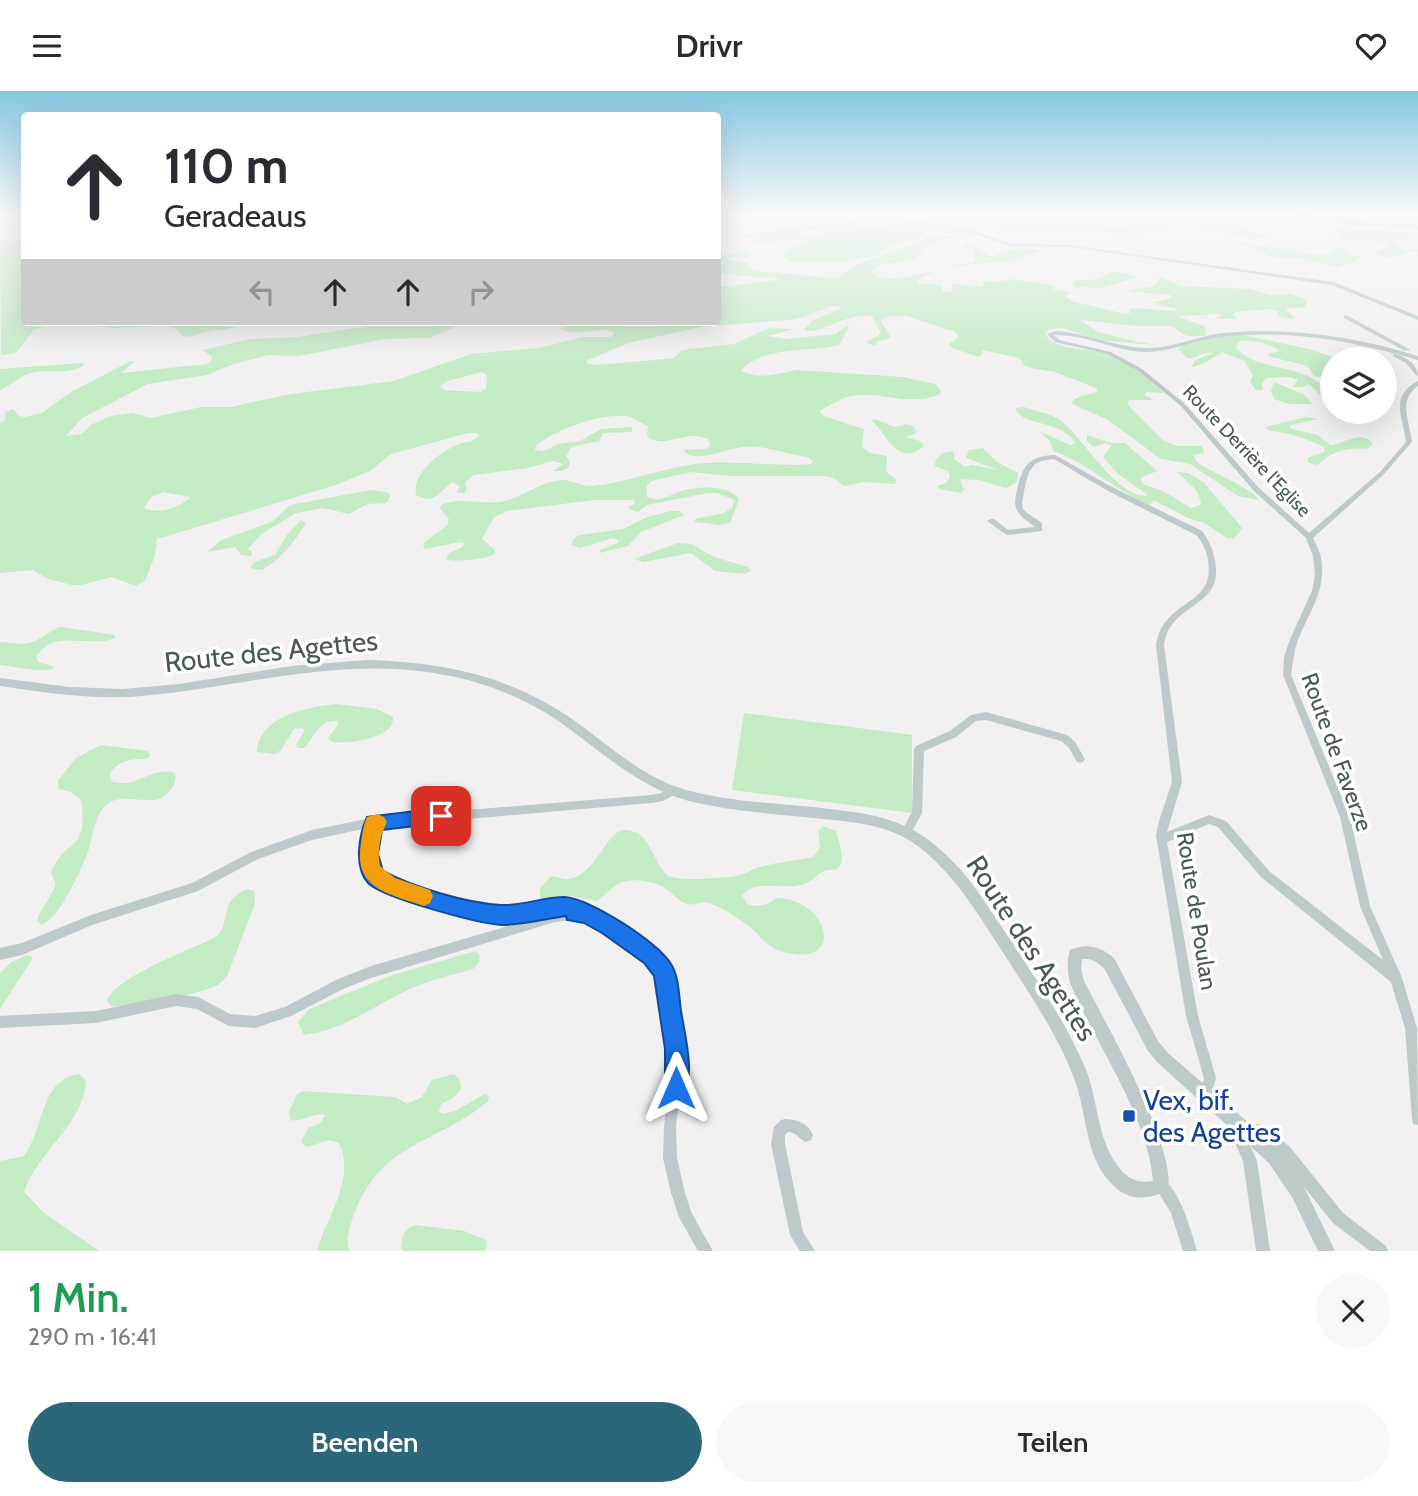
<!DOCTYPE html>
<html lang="de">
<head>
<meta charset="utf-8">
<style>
  :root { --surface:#fff; --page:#f7f7f7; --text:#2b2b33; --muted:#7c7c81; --accent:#2b667b }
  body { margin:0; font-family:Cabin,sans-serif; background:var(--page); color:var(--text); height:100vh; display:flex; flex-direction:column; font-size:26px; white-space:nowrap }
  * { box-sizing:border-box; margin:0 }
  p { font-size:23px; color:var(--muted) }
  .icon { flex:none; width:38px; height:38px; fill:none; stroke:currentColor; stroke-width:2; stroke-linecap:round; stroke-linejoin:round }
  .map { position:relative; height:1160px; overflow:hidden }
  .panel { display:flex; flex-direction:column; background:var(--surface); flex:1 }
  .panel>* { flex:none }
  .guide { position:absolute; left:21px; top:21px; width:700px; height:214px; border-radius:7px; box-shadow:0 7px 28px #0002; background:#fff; color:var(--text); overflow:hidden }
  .buttons { position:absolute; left:1320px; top:256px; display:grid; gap:14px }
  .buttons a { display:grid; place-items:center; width:77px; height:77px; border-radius:50%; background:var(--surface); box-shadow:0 7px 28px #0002; font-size:35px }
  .pin { position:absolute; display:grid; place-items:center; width:60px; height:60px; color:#fff; margin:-30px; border-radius:14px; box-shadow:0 4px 10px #0006 }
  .me { position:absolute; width:77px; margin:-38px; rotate:0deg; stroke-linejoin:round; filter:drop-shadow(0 0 5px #0008) }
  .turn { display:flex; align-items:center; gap:24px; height:147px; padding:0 28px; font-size:32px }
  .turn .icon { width:91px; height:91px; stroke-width:2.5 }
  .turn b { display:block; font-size:49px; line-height:60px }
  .lanes { display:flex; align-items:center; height:66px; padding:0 28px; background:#0003; justify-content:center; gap:35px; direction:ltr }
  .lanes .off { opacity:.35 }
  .round { display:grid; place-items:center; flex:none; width:74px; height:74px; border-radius:37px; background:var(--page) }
  .head { display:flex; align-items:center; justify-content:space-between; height:119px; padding:0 28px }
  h1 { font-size:42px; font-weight:600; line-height:52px; color:#1e9e55 }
  .primary-button { display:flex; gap:14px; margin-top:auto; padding:14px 28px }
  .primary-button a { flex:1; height:80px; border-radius:42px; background:var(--accent); color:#fff; font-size:28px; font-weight:600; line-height:80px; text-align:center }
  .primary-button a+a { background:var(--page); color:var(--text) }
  header { display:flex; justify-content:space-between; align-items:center; height:91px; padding:0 28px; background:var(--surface); font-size:32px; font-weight:600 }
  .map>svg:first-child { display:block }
</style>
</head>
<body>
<header><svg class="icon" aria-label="menu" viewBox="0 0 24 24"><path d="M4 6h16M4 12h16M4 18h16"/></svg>Drivr<svg class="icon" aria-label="heart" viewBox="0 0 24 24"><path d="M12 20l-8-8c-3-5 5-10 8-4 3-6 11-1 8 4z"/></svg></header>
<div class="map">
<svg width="1418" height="1160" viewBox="0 0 1418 1160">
  <rect width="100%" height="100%" fill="#f2f0f1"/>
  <g fill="#c3ebc4" fill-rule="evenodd">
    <path d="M 743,123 L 800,123 L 804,129 L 796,133 L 778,131 L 797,127 C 783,118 740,139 720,135 L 725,128 Z"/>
    <path d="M 1048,123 L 1078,125 L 1161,123 L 1152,127 C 1165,133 1179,124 1193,128 L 1138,143 L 1021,136 L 1009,141 L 997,134 L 1003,132 L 1047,131 L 1112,139 L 1144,131 L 1139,128 L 1106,131 L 1048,127 L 1044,124 Z"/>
    <path d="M 1206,123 L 1247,123 L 1233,130 L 1234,133 L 1268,145 L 1271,148 L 1243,147 L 1221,138 L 1203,139 L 1201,133 L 1209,126 Z"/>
    <path d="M 841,132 L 879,133 L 850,134 C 868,144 885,133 903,132 C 925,132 949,136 969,141 L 947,143 L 925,135 L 924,145 L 886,155 L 878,164 L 840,171 L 788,170 L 784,165 L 786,160 L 807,149 L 790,148 L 760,154 L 754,150 L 758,144 L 802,139 L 792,142 L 821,145 L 823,143 L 820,138 L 804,138 Z"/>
    <path d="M 1339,138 C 1366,141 1389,137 1416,142 L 1418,146 L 1391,150 L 1403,157 L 1418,159 L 1418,162 L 1401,157 L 1409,162 L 1387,167 L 1372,161 L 1392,155 L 1371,148 L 1359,147 L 1343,150 L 1334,146 L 1343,143 L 1331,139 Z"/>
    <path d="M 935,145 L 955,146 L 942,148 L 923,158 L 915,168 L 880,174 L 871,182 C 890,197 947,175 973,171 L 975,169 L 974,160 L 961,154 L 965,151 L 992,166 C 1002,159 1030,154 1040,160 L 1026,164 L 1021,168 C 999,172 928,173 917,192 L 941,194 L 942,200 L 952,201 L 952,193 L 955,193 L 982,196 L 985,190 L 1001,191 L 1013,188 L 1055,195 L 1054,199 L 1069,201 L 1065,206 L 1072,210 L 1125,223 L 1130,222 L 1129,219 L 1134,217 L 1177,220 L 1175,217 L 1161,215 L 1153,211 L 1171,207 L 1171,204 L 1124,200 L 1154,195 L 1160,186 L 1181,195 L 1250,198 L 1270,204 L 1291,203 L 1307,209 L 1305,216 L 1285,218 L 1295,227 L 1293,228 L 1277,225 L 1279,220 L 1269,218 L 1236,221 L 1233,223 L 1237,228 L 1215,227 L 1222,225 L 1219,223 L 1177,225 L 1206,236 L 1205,245 L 1187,245 L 1171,235 L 1136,235 L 1080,229 L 1098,241 L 1138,251 L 1164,255 L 1098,249 L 1062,237 L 1050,238 L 1045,242 C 1051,258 1084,258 1099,261 C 1122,267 1146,286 1164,302 L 1146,301 L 1145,304 L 1154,309 L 1130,309 L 1127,311 L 1130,316 L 1164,350 L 1176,355 L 1202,355 L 1204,362 L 1194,364 L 1196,370 C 1210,381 1253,398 1259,409 L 1238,405 L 1190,373 L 1161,368 L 1108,329 L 1071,312 C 1078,303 1090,305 1098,300 L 1096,297 L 1055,281 L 1031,277 L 1024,274 L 1019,267 L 983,259 L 980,266 L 976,265 L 952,257 L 949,253 L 959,246 L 955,241 L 906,225 L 889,225 L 880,229 L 891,247 L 878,250 L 874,255 L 866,251 L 881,243 L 872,225 C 846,221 821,245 804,239 L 812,230 L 843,216 L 831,215 L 804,226 L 787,229 L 701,236 L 628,252 L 586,270 L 589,273 L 598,274 L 674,267 L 682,259 L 734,253 L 769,237 L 795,238 L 768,245 L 785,248 L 835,243 L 847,234 L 849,236 L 839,254 C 807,262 766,254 741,279 C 752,289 782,283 796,279 L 903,286 L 935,293 L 941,300 L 940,303 C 906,317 882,298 848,306 C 839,308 828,316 819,320 L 824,325 L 864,338 L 862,356 L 870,362 L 887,365 L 886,380 L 896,389 L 895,393 L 864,391 L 844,395 L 834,387 L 825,385 L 731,385 L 691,381 L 652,390 L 646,395 L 647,406 C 661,413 671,402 685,399 C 700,395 729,394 739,408 L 730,432 L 720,434 L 695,431 L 695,428 L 724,422 L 732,417 L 734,409 L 718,402 L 708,402 L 647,414 L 638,421 L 628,417 L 635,412 L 633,409 L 594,409 L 507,420 L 494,426 L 482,448 L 495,459 L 495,463 C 486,468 455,472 446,468 L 449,462 L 463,456 L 464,452 L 460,451 L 425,458 L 423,453 L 426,450 L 447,435 L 449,428 L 439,416 C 452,404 482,414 501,411 C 522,407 538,392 560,389 C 571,388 580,395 591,395 C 626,392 660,378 695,373 C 728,369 764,374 797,374 L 811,373 L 813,370 L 808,366 C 786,364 764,353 742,356 C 725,358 695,374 683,359 L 706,358 L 710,355 L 709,349 C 689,336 664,360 647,345 L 648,335 C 641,332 635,327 627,325 C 599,322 558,338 536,354 L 535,359 L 544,360 L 558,353 L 580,350 L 601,338 L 632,336 L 632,341 L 603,342 L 599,350 L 571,356 L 566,365 L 570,372 L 569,376 L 562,380 L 553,380 L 564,373 L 553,370 L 528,377 L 474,384 L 465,391 L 467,397 L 465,402 L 458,402 L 457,400 L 460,395 L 452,391 C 438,402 435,414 416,404 C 412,381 440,361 459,353 C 467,350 473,352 479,345 L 477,342 L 468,342 L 391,363 L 370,380 L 336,394 L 157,448 L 155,464 L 145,490 L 135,495 L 112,486 L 81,494 L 72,494 L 48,488 L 33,479 L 0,482 L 0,332 L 5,329 L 5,321 L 13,318 L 19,325 L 25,326 L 42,322 L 71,301 L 131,270 L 135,270 L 121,282 L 207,273 L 211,271 L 212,266 L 203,259 L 250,248 L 298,246 L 387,232 L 423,234 L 433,231 L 466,231 L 430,247 L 385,248 L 299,265 L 268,264 L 231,274 L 207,284 L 148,293 L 82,327 L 66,345 L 82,343 L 91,334 L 111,325 L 132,322 L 151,327 L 201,316 L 231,316 L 291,303 L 394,290 L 471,263 L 538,257 L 584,246 L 609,246 L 614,244 L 613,241 C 595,235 578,247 560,238 C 581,224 687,231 718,231 L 718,196 L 781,189 L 776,187 L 718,183 L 718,165 L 747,160 L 751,161 L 750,166 L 732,166 L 730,169 L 746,171 L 754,180 L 836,187 L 859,173 ZM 482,281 L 487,284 L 486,297 L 481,301 L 444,299 L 440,295 L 447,290 ZM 163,401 L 190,406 C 180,418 159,423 144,417 L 151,406 Z"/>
    <path d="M 0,149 L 24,150 L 24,181 L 20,184 L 24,190 L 24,231 L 55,231 L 34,239 L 16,262 L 1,264 Z"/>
    <path d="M 1226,149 L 1319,164 L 1328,163 L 1344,154 L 1349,163 L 1360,165 L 1357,170 L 1337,177 L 1302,168 L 1273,166 L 1248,155 Z"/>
    <path d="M 1114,181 L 1127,182 L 1137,187 L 1097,198 L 1084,195 L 1077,198 L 1073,193 L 1077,189 L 1092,189 Z"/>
    <path d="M 74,231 L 245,231 C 225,242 224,236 206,241 C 198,243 192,246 184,246 L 176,238 L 165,235 L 110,237 Z"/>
    <path d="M 1245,244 L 1313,259 L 1337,268 L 1332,268 L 1332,289 L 1314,285 L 1308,275 L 1271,266 L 1267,263 L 1280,260 C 1269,252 1253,249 1239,250 L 1236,257 C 1252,275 1282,275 1303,283 C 1313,286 1319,294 1332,298 L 1332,310 L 1323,307 L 1309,293 L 1302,296 L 1292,296 L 1298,289 L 1290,286 L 1266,287 L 1262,292 L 1263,299 L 1256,299 L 1250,291 L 1253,285 L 1245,270 L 1222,261 L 1203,273 L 1192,276 L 1194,270 L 1213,262 C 1202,260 1197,268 1187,267 L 1178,258 C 1194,245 1225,246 1245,244 Z"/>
    <path d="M 80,272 L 85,273 C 74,284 50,279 35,281 C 20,284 13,293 0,299 L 0,278 Z"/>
    <path d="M 1274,291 L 1303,303 L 1313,313 L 1289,313 L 1274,308 L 1271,300 Z"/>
    <path d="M 1024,316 C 1036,320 1049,322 1060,329 C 1081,344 1120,411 1148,404 L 1118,383 L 1103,366 L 1112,354 L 1105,352 L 1094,356 L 1087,350 L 1087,344 L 1111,352 L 1125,352 L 1157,380 L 1140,387 L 1143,393 L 1163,400 L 1191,417 L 1200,414 L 1201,410 L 1196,399 L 1177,381 L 1188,382 L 1203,391 L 1239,433 L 1242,438 L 1233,448 L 1227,447 L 1204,432 L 1188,427 L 1154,409 L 1150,414 C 1115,400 1089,372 1053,360 L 1050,350 L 1039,340 L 1070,354 L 1076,352 C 1058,327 1023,337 1015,317 Z"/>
    <path d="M 1306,326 L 1318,328 L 1291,334 L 1289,337 L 1318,344 L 1330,354 C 1344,354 1359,338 1373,352 L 1368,358 C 1350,356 1330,360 1318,374 L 1309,372 L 1307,367 L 1325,361 L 1324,356 C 1308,349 1286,340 1270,340 L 1265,336 Z"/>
    <path d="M 875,328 L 895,336 L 906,333 L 913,335 L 916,342 L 906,346 L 920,350 L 924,355 C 896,378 887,341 871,329 Z"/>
    <path d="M 983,357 L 997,371 L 1018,382 L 1017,391 L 1006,397 L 979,389 L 962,388 L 960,390 L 964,398 L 961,402 L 939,398 L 937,395 L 946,392 L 950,386 L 948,380 L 935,375 C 935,365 945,359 954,361 L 954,368 L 965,376 L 972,374 L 998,379 L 966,367 L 969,359 Z"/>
    <path d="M 371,399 L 389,402 L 390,406 L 386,412 L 367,413 L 349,423 L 323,417 L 296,422 L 260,444 L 248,458 L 252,461 L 251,465 L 241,464 L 235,456 L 207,461 L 221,449 L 272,431 L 290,414 Z"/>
    <path d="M 671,420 L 679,420 L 684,424 L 641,441 L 628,455 L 599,462 L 600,459 L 618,452 L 618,449 L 613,447 L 580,457 L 572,454 L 574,447 L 580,444 L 623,438 L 647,426 Z"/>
    <path d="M 301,429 L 306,432 C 295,450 281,468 262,479 L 250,477 L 254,471 L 275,464 L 287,444 Z"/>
    <path d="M 678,452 L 691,453 L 714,466 L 748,476 L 751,479 L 745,483 L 715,480 L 691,462 L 643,471 L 634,468 Z"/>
    <path d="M 61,536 L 115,544 L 115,547 C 92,558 50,536 36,567 L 39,571 L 55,576 C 47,584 14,575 0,574 L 0,551 C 11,552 24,555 35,550 C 45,546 50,539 61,536 Z"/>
    <path d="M 336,613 L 377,618 L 393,626 C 395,648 348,653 332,651 L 328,647 L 338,634 L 338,630 C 319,628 315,646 304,657 L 298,657 L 296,654 L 305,639 L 302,637 L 294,638 L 281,659 L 275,663 L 257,661 C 259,625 307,616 336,613 Z"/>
    <path d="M 744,622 L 912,644 L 912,722 L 732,699 Z"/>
    <path d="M 101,654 L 148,660 L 150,664 L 147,668 C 130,668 121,668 110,682 L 111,690 C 135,700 151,674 175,682 C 178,693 167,707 155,709 C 138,711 116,701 103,717 C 93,730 93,747 87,763 C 80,781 60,827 41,834 L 37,829 C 40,819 56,800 55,792 C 54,788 52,785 51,781 C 66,746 89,762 81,709 L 71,701 L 59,698 L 58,690 L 76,667 Z"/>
    <path d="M 823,735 L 836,740 C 838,749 847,770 838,777 C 833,780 827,778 822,781 C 816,784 811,791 804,793 C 785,800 758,787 742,804 L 747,813 C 760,817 766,814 777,807 C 830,809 846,877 784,861 C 765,857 760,842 746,833 C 738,827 716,813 708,812 C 701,810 694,815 687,813 C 678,810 673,802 665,797 C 653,790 632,786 618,793 C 611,797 604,805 597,810 L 570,805 L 546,809 L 540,806 L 540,798 L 551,785 C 556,785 561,788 566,788 C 595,789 606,738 625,739 C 651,740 652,770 667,784 C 675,791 723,787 735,785 C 744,784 752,778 760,776 C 777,771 796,770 813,766 L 820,757 L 818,740 Z"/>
    <path d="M 247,798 L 254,800 L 255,813 L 227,885 C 224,888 222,891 219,893 C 205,903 129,917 111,915 L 107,910 C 112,888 191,858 212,848 C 234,838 215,811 247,798 Z"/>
    <path d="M 475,860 L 480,864 L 479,871 L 473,878 C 452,884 430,889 410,898 C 374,914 345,939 304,944 L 298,931 L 308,919 L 333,908 L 393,884 Z"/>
    <path d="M 27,864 L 32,866 L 31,870 L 0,918 L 0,882 L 11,871 Z"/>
    <path d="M 79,983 L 86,990 C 83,1034 37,1061 24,1101 L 44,1122 L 99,1160 L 0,1160 L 0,1070 L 24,1065 C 45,1037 40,988 79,983 Z"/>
    <path d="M 454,983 L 460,990 L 461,998 L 454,1006 L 441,1013 L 439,1021 L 443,1023 L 455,1020 L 485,1003 L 489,1006 L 488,1010 C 438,1053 386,1048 356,1118 C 351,1131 345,1147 349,1160 L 317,1160 C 327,1125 356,1088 339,1052 L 329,1049 L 307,1056 L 301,1051 L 308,1037 L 321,1032 L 325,1024 C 313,1021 302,1032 290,1029 L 289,1021 L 297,1003 L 303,1000 L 395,1006 L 407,1013 L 422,1006 L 432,989 Z"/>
    <path d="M 416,1134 L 464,1140 L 486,1149 L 487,1155 L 484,1160 L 404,1160 L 401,1158 C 402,1145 403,1138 416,1134 Z"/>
  </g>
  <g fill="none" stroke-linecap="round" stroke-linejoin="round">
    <g fill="#bdc9cb" fill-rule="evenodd">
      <path d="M 856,130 L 925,131 L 968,138 L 1011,153 L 1069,154 L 1333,191 L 1418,225 L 1418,229 L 1332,194 L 1069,156 L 1011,155 L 965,140 L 925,133 L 856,132 L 745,146 L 743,145 Z"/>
      <path d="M 1346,224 L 1409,258 L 1410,259 L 1405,260 L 1344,227 L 1343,226 Z"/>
      <path d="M 1056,240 C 1086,242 1115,256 1145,257 C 1172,258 1197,245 1223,242 C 1289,236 1355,245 1418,265 L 1418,269 C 1352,250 1291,238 1222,246 C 1196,248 1170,262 1143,261 C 1113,259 1084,243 1054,244 L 1059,249 L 1111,261 L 1142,278 L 1184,312 L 1258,396 L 1309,442 L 1380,381 L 1406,351 C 1403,326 1389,305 1418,290 L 1418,295 C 1397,310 1410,330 1412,351 L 1384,383 L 1313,447 C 1316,453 1320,460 1321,467 C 1327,496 1310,521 1299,546 C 1294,559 1293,571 1291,584 L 1350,726 L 1370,815 L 1402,887 L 1417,937 L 1418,1034 L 1413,1033 L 1412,1028 L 1405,937 L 1391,891 L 1261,786 L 1218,736 L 1209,733 L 1167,751 L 1198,925 L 1216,987 L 1210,1010 L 1206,1012 L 1202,1010 L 1200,1006 L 1204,987 L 1186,925 L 1156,744 L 1159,730 L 1172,691 L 1156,554 C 1158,544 1160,537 1167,529 C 1186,507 1214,506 1208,469 C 1206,459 1203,451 1196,444 L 1108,400 L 1054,368 L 1041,370 L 1035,373 L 1029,381 L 1025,395 L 1022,412 L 1023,418 L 1027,422 L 1042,432 L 1042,440 L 1007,444 L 987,430 L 991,428 L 994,428 L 1008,439 L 1035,436 C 1029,430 1018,426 1016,416 C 1014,411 1016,404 1017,399 C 1022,375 1029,365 1055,364 L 1112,396 L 1202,440 C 1209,449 1213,459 1215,470 C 1223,511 1185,511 1169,538 C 1166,543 1165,549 1164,554 L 1182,691 L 1167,741 L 1209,724 L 1226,730 L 1269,780 L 1383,869 L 1360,815 L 1340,726 L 1283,584 L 1284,566 L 1290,548 L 1312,500 L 1315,483 L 1313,465 L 1306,447 L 1254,400 L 1180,314 L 1138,280 L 1107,263 L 1055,251 L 1047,243 Z"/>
      <path d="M 1393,263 C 1404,264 1418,273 1418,285 L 1416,284 L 1406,272 L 1393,265 Z"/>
      <path d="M 986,621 L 1067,644 L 1075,651 L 1085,668 L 1083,671 L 1080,672 L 1077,671 L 1069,657 L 1061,650 L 986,629 L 976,630 L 956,646 L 924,660 L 922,722 L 910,744 L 906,746 L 902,744 L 901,741 L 912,721 L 914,658 L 916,655 L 950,640 L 971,624 Z"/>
      <path d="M 671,696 L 674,697 L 676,700 C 670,709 661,711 651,712 L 377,736 C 376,747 371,763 375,774 C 385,798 481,819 507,819 C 527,819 546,813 566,811 L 576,814 L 578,818 L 586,818 L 613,831 L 656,861 L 670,881 L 675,896 L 683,974 L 676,1036 L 677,1067 L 685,1102 L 692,1123 L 713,1160 L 698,1160 L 679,1126 L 671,1102 L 663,1067 L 664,1036 L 671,974 L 663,896 L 659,884 L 648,869 L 605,839 L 585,828 L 555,831 L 371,887 L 343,898 L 291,925 L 255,937 L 229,935 L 197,918 L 176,915 L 96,932 L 0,937 L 0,925 L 96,920 L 176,903 L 198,906 L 230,923 L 255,925 L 285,916 L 336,889 L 371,875 L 539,826 C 526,828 514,830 501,829 C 472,827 381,807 367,780 C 360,767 364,751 367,737 L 312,749 L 258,768 L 198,800 L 92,834 L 22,864 L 0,869 L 0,857 L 22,852 L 91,824 L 192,792 L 251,761 L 312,739 L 371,727 L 651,704 L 661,702 Z"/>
      <path d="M 786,1028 C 798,1029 808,1032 813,1044 L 811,1049 L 806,1051 C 799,1048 796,1041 788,1041 L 785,1044 L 785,1053 L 803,1141 L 815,1160 L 800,1160 L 790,1144 L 771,1053 L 774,1036 L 781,1029 Z"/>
      <path d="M 1240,1030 L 1245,1031 L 1246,1036 L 1246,1045 L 1257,1070 L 1270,1160 L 1256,1160 L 1243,1070 L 1232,1045 L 1235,1031 Z"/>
      <path d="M 1258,1033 L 1263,1034 L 1290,1056 L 1343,1122 L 1386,1155 L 1388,1160 L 1370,1160 L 1333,1132 L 1280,1066 L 1253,1044 L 1252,1039 L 1253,1034 Z"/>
      <path d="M 1161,1087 C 1180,1097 1191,1140 1197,1160 L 1183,1160 L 1171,1122 L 1154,1094 L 1156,1089 Z"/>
    </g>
    <path fill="#bdc9cb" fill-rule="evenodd" d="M 367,569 C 438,571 503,583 563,622 C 603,648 637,684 683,698 C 730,712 781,712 830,718 C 856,721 882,724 907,736 C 927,745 945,762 960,778 C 980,801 995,827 1012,851 C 1039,893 1067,933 1086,979 C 1098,1009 1097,1047 1117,1074 C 1126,1087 1137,1093 1153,1090 C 1148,1024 1095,953 1070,892 C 1068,881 1066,870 1070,859 C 1087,852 1099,855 1114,867 L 1158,950 L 1168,962 L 1281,1060 L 1303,1094 L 1335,1160 L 1318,1160 L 1292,1106 L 1269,1072 L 1158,972 L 1148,960 L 1104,877 C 1097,871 1091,867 1082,868 L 1081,878 L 1084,890 C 1103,927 1181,1064 1167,1100 C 1145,1110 1126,1110 1109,1090 C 1085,1063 1087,1023 1075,990 C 1059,945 1031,906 1006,866 C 979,825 954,780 912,751 C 886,734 854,731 823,728 C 779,723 733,721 689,710 C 637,696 600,659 557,629 C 523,607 485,591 445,584 C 343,564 243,596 142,605 C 94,609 47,602 0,595 L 0,587 L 70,596 L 123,598 L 179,593 L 292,575 Z"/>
    <path fill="#bacacd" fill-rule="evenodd" d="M 1290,123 L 1305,123 L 1349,130 L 1418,134 L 1418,138 L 1349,134 Z"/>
  </g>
  <linearGradient id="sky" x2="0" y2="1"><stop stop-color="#86c7e2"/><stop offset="0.43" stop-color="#f9f8f9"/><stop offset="1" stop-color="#f9f8f9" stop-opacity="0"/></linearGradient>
  <rect width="1418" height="285" fill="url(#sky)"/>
  <path fill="#1a73e8" stroke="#114b97" stroke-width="2" d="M 441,717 L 447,720 L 450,725 L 447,731 L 382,739 L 378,763 L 383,780 C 413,796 466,812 501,814 C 522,815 543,806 565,806 C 589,807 658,851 671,873 C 679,885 679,906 681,920 C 685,945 695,980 684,1005 L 676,1008 L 668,1005 L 665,997 L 665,958 L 654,885 L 644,872 L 602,842 L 584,832 L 567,829 L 566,825 C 545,828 522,834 502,834 C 479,833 385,807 369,793 C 353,777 359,744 367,726 Z"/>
  <path fill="#f59e0b" d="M 377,723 L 384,726 L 387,731 C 380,745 377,759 380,775 L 395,787 L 430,799 L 433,805 L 430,812 L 424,815 C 390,803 353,798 361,753 C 362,744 363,735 367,726 Z"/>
  <rect fill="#1a4fb4" stroke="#fff" stroke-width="2.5" x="1122" y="1018" width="14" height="14" rx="3.5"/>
  <g text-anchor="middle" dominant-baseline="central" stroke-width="7" stroke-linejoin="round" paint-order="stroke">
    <g font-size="19" fill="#49595b" stroke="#fff">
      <text transform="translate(1247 360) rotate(46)">Route Derrière l'Eglise</text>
    </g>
    <g font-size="23" fill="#49595b" stroke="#fff">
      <text transform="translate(1337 661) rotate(70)">Route de Faverze</text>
      <text transform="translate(1197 820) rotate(81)">Route de Poulan</text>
    </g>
    <g font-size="28" fill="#49595b" stroke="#fff">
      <text transform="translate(271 560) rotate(-6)">Route des Agettes</text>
      <text transform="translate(1032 857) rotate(57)">Route des Agettes</text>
    </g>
    <g font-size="28" fill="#164399" stroke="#fff" text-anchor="start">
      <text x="1143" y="1009">Vex, bif.<tspan x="1143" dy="32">des Agettes</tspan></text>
    </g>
  </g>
</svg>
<div class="buttons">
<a><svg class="icon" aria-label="layers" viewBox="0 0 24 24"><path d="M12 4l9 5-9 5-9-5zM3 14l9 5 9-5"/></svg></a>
</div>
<div class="pin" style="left:441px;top:725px;background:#d93025"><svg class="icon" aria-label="arrive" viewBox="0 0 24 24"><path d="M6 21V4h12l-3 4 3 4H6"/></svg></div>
<svg class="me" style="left:676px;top:997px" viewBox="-20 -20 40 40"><path d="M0-17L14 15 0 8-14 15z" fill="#1a73e8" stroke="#fff" stroke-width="4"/></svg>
<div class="guide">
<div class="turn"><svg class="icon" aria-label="ahead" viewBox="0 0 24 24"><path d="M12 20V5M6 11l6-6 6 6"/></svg><div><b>110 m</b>Geradeaus</div></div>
<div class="lanes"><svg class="icon off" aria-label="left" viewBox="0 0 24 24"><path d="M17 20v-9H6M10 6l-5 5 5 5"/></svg><svg class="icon" aria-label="ahead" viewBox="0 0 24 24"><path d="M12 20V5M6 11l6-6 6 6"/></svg><svg class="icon" aria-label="ahead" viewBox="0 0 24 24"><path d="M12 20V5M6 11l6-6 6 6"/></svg><svg class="icon off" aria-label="right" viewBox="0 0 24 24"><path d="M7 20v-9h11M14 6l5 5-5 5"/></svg></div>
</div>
</div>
<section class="panel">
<div class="head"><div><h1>1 Min.</h1><p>290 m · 16:41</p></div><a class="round"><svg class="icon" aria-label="close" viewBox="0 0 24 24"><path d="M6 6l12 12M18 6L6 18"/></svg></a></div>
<div class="primary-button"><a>Beenden</a><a>Teilen</a></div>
</section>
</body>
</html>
